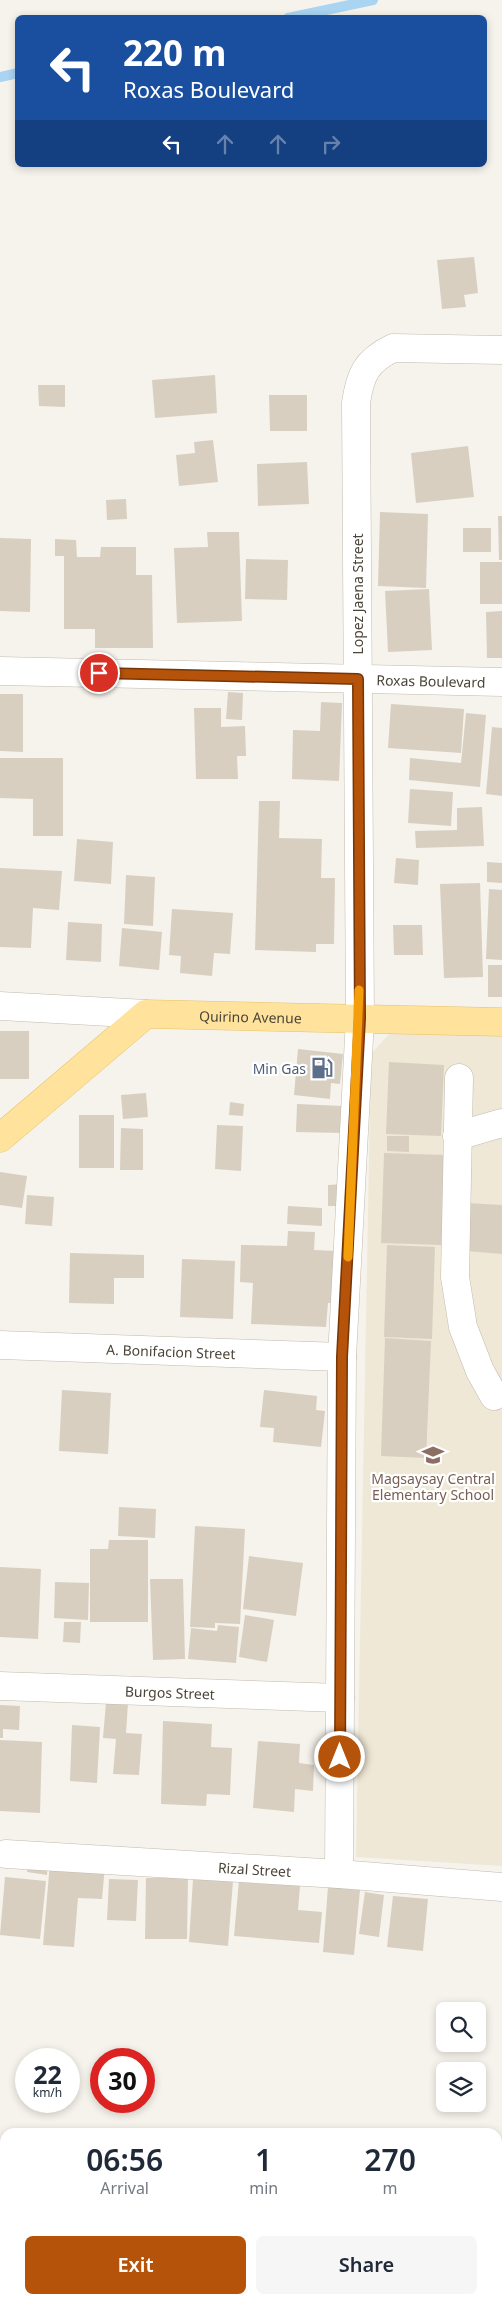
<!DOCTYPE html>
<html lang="en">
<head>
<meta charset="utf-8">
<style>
  :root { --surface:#fff; --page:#f6f6f7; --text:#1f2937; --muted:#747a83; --accent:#b45309 }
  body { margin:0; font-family:"Noto Sans",sans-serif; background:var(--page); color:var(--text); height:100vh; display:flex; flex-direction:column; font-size:19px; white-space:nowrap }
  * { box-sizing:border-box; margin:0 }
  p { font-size:16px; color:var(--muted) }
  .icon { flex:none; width:28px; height:28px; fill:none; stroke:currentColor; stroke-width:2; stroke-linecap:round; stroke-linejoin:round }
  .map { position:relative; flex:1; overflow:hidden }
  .details { position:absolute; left:0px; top:2128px; width:502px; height:176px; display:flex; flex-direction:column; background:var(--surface); border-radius:15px 15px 0 0; box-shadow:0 2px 8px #0003 }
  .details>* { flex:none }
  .banner { position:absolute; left:15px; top:15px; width:472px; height:152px; border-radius:8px; box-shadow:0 2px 8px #0003; background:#1a4fa0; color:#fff; overflow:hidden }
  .fabs { position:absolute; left:436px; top:2002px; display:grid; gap:10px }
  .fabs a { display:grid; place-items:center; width:50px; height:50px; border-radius:8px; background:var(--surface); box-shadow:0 2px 8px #0003; font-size:25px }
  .speed { position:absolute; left:15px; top:2048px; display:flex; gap:10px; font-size:25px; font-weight:700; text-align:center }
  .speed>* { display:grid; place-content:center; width:65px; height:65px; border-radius:50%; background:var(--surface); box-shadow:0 2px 8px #0003; line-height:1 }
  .speed small { font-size:12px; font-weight:400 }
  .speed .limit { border:8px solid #d22; background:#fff; color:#111 }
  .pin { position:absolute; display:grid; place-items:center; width:42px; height:42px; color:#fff; margin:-21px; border:2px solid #fff; border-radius:50%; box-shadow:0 1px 5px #0007 }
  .me { position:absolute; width:55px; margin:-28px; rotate:0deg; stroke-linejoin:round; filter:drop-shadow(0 0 4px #0008) }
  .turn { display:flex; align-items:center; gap:18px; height:105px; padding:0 25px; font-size:22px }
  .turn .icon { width:65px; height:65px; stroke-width:2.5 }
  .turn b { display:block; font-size:35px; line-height:42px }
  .lanes { display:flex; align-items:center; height:48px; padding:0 25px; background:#0003; justify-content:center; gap:25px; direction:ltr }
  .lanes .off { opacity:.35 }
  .eta { display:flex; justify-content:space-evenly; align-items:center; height:85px; text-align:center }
  .eta b { font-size:30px; font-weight:600; line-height:35px }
  .primary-button { display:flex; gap:10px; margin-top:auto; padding:10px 25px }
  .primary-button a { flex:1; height:58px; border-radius:8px; background:var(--accent); color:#fff; font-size:20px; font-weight:600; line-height:58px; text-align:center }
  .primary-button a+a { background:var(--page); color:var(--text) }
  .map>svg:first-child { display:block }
</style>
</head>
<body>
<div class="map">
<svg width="502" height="2303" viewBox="0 0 502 2303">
  <rect width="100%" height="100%" fill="#f6f3ec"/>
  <path fill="#efe8d6" d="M 391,1032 L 502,1036 L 502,1866 L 356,1857 L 371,1054 Z"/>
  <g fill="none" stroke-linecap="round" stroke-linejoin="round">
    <g stroke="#a9d4f2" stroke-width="10">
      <path d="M 288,18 L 373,0"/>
      <path d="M 0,77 L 18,73"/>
    </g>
  </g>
  <g fill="#d8cfc1">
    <path d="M 474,257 L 478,293 L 464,295 L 466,307 L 442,309 L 437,260 Z"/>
    <path d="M 215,375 L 217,413 L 155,418 L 152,380 Z"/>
    <path d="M 38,385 L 65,385 L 65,407 L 39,406 Z"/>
    <path d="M 269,395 L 307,395 L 307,431 L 270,431 Z"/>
    <path d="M 213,440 L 218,482 L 179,486 L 176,455 L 195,453 L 194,442 Z"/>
    <path d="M 468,446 L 474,497 L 416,503 L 411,453 Z"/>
    <path d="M 307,462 L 309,504 L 258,506 L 257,464 Z"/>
    <path d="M 126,499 L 127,519 L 107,520 L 106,500 Z"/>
    <path d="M 380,512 L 428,514 L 426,588 L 378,586 Z"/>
    <path d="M 498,516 L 502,516 L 502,560 L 499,560 Z"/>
    <rect x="463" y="528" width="28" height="24"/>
    <path d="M 207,532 L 239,532 L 242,621 L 177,623 L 174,548 L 208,547 Z"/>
    <path d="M 0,538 L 31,539 L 30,612 L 0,611 Z"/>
    <path d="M 55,539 L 76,540 L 77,557 L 100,557 L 101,547 L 136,547 L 136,575 L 152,575 L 153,648 L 95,648 L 95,629 L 64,629 L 64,556 L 55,556 Z"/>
    <path d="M 246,559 L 288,560 L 287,600 L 245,599 Z"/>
    <rect x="480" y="562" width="22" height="42"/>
    <path d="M 429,589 L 432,650 L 388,652 L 385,591 Z"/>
    <path d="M 502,611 L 502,658 L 487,658 L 486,612 Z"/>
    <path d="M 228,692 L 243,693 L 242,720 L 226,719 Z"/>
    <path d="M 0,694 L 23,694 L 23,752 L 0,751 Z"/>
    <path d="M 321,702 L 342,703 L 339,781 L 292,779 L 293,730 L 320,731 Z"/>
    <path d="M 391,704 L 464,709 L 461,753 L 388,748 Z"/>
    <path d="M 194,708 L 221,708 L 221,727 L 245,726 L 246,756 L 237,756 L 238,779 L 196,779 Z"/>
    <path d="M 466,713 L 486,715 L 480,787 L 409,780 L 410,758 L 461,763 Z"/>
    <path d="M 492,727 L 502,728 L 502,796 L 486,794 Z"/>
    <path d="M 0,758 L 63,758 L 63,836 L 33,836 L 33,799 L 0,798 Z"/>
    <path d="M 410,789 L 453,792 L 451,826 L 408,823 Z"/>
    <path d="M 259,801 L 280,801 L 279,838 L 322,839 L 321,878 L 335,878 L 334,944 L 316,944 L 316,952 L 255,950 Z"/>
    <path d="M 482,807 L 484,846 L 416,848 L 415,831 L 457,830 L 457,808 Z"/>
    <path d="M 77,839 L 113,842 L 111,884 L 74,881 Z"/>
    <path d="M 396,858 L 419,860 L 418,885 L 394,883 Z"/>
    <path d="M 487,862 L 502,863 L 502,883 L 487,882 Z"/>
    <path d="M 0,868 L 62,871 L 59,910 L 33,908 L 31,948 L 0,947 Z"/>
    <path d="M 126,875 L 155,877 L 153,926 L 124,924 Z"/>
    <path d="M 480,883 L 483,977 L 444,978 L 440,884 Z"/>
    <path d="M 489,889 L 502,890 L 502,960 L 486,959 Z"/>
    <path d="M 172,909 L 233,913 L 230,954 L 214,953 L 212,976 L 180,973 L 181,956 L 169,955 Z"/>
    <path d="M 68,922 L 102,924 L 101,962 L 66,960 Z"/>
    <path d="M 393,925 L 422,925 L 423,955 L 394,955 Z"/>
    <path d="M 122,928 L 162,932 L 159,970 L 119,966 Z"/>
    <rect x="488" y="965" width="14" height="32"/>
    <rect x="0" y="1031" width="29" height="48"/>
    <path d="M 298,1049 L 343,1054 L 340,1084 L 331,1083 L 330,1099 L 294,1095 Z"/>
    <path d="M 389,1062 L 444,1065 L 441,1136 L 386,1134 Z"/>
    <path d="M 146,1093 L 148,1117 L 123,1119 L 121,1095 Z"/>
    <path d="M 230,1102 L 244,1104 L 243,1116 L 229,1115 Z"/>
    <path d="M 297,1104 L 343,1106 L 342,1133 L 296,1132 Z"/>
    <rect x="79" y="1115" width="35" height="53"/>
    <path d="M 217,1125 L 243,1126 L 241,1171 L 215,1169 Z"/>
    <path d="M 121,1128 L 143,1129 L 143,1170 L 120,1170 Z"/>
    <path d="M 387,1136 L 409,1136 L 409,1152 L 387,1151 Z"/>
    <path d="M 384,1153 L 445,1155 L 442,1245 L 381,1243 Z"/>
    <path d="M 0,1172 L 27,1176 L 22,1208 L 0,1205 Z"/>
    <path d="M 346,1184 L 346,1206 L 328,1206 L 328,1185 Z"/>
    <path d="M 27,1195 L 54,1197 L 52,1226 L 25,1224 Z"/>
    <path d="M 468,1203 L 502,1205 L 502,1254 L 466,1251 Z"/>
    <path d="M 288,1206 L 322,1208 L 322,1226 L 287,1224 Z"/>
    <path d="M 288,1231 L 315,1232 L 314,1250 L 337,1251 L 335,1303 L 328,1303 L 326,1327 L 251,1324 L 253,1283 L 240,1282 L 241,1245 L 287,1246 Z"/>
    <path d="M 387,1245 L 435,1247 L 432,1339 L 384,1337 Z"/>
    <path d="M 70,1253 L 144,1255 L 144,1278 L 114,1278 L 114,1304 L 69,1303 Z"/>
    <path d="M 182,1259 L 235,1261 L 233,1319 L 180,1317 Z"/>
    <path d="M 385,1338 L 431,1341 L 426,1458 L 381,1456 Z"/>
    <path d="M 62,1390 L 111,1393 L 108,1454 L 59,1451 Z"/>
    <path d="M 264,1390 L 317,1396 L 316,1410 L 325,1411 L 321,1447 L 273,1442 L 274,1428 L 260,1427 Z"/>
    <path d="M 119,1507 L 156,1509 L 155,1538 L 118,1536 Z"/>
    <path d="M 195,1526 L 245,1529 L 240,1624 L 215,1623 L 215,1628 L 190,1627 Z"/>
    <path d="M 109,1540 L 148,1540 L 148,1622 L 90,1622 L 90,1549 L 108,1549 Z"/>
    <path d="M 249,1556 L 303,1563 L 296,1616 L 243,1609 Z"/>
    <path d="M 0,1567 L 41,1569 L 38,1639 L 0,1637 Z"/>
    <path d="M 150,1579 L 183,1579 L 185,1659 L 153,1660 Z"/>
    <path d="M 55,1582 L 89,1583 L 88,1620 L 54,1618 Z"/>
    <path d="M 245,1615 L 274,1620 L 267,1662 L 239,1657 Z"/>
    <path d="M 64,1622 L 81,1622 L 80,1643 L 63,1642 Z"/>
    <path d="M 218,1625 L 239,1627 L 236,1663 L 188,1659 L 191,1628 L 217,1631 Z"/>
    <path d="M 106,1702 L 128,1703 L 126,1733 L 142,1734 L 139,1775 L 113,1774 L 116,1739 L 103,1738 Z"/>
    <path d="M 0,1705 L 20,1706 L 19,1730 L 3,1729 L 3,1738 L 0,1738 Z"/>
    <path d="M 163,1721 L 212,1724 L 211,1747 L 232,1748 L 230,1795 L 207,1794 L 206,1806 L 161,1804 Z"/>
    <path d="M 72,1725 L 100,1727 L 97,1783 L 70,1781 Z"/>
    <path d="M 0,1740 L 42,1742 L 40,1813 L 0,1811 Z"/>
    <path d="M 258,1741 L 300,1744 L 299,1763 L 314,1765 L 313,1791 L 295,1789 L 294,1812 L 253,1808 Z"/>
    <path d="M 29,1860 L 48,1861 L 47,1875 L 27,1872 Z"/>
    <path d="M 50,1862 L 105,1866 L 102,1899 L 78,1898 L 74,1947 L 43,1945 Z"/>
    <path d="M 5,1877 L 46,1881 L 40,1939 L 0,1935 Z"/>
    <path d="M 146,1878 L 188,1878 L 187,1939 L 145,1939 Z"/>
    <path d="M 109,1879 L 138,1880 L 136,1921 L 107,1920 Z"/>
    <path d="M 193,1879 L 233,1881 L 228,1946 L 189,1942 Z"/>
    <path d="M 239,1880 L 300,1886 L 298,1910 L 322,1912 L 319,1943 L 234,1936 Z"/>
    <path d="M 328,1887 L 360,1890 L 354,1955 L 323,1952 Z"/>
    <path d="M 365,1892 L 384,1895 L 379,1937 L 359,1934 Z"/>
    <path d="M 393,1896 L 428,1899 L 423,1951 L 387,1947 Z"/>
  </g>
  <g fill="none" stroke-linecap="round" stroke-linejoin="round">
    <g stroke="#c2bbae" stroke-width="29">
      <g id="minor">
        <path id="s1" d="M 0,671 L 502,682"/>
        <path d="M 0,1006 L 146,1014"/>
        <path d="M 459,1078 L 455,1277 L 463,1327 L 480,1371 L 494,1396"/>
        <path d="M 457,1136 L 502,1123"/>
        <path id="s2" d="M 0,1345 L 342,1357"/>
        <path id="s3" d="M 0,1686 L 340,1698"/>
        <path id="s4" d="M 6,1854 L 339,1874 L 502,1887"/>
        <path d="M 339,1874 L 342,1357 L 360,1019 L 356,403 C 360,375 366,361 393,348 L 502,350"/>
      </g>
    </g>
    <g stroke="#e6c16a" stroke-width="29">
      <g id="major">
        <path id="s5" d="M 0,1138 L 146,1014 L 502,1022"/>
      </g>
    </g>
    <use href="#minor" stroke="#fff" stroke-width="28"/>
    <use href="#major" stroke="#ffe39c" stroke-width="28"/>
  </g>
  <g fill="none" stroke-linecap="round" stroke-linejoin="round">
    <g stroke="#753606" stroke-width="12">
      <path id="route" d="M 99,673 L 358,679 L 360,1018 L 342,1357 L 340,1757"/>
    </g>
    <use href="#route" stroke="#b45309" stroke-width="9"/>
    <path stroke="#f59e0b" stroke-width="9" d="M 348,1257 L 359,990"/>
  </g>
  <defs>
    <g id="fuel-bare" transform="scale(1.725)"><path d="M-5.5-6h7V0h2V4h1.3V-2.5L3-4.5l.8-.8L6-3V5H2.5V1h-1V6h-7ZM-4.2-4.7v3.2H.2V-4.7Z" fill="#5c6f8a" stroke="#fff" stroke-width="2.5" paint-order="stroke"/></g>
    <g id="school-bare" transform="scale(1.725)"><path d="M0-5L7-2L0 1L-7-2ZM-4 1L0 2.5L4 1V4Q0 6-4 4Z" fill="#8d6e63" stroke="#fff" stroke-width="2.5" paint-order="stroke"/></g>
  </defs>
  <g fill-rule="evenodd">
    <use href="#fuel-bare" x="322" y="1068"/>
    <use href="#school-bare" x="433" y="1455"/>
  </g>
  <g text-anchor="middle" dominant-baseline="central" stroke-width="4.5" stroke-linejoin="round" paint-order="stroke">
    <g font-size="14" fill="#4b4439" stroke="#fff">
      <text transform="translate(357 594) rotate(-90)">Lopez Jaena Street</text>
      <text stroke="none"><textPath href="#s1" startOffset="431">Roxas Boulevard</textPath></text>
      <text stroke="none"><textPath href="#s5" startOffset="296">Quirino Avenue</textPath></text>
      <text stroke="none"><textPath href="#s2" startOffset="171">A. Bonifacion Street</textPath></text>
      <text stroke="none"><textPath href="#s3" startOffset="170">Burgos Street</textPath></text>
      <text stroke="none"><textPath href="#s4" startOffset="249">Rizal Street</textPath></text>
    </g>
    <g font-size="14" fill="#4e5e75" stroke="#fff" text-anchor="end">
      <text x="306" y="1068">Min Gas</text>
    </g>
    <g font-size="14" fill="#785e54" stroke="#fff">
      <text x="433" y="1478">Magsaysay Central<tspan x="433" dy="16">Elementary School</tspan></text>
    </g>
  </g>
</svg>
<div class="fabs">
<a><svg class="icon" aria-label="search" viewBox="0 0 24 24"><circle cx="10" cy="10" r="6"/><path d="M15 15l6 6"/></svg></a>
<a><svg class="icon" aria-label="layers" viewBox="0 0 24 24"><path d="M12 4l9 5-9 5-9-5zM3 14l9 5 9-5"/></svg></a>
</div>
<div class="speed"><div>22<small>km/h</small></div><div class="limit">30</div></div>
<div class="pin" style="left:99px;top:673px;background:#d93025"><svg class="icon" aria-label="arrive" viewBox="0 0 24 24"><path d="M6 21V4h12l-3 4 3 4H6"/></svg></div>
<svg class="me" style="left:340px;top:1757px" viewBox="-20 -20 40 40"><circle r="17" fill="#b45309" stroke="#fff" stroke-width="3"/><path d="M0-11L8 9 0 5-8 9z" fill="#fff"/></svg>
<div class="banner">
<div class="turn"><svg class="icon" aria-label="left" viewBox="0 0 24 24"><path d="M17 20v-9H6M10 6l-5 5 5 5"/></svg><div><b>220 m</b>Roxas Boulevard</div></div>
<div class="lanes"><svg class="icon" aria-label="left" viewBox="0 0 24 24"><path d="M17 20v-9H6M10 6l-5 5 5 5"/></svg><svg class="icon off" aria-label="ahead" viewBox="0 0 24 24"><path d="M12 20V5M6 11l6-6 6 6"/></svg><svg class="icon off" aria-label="ahead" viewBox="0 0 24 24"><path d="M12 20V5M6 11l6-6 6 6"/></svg><svg class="icon off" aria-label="right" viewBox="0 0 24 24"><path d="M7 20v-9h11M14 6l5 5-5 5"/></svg></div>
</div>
<section class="details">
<div class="eta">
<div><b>06:56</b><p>Arrival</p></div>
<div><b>1</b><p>min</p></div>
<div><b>270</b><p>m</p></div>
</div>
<div class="primary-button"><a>Exit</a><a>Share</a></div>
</section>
</div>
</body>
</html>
